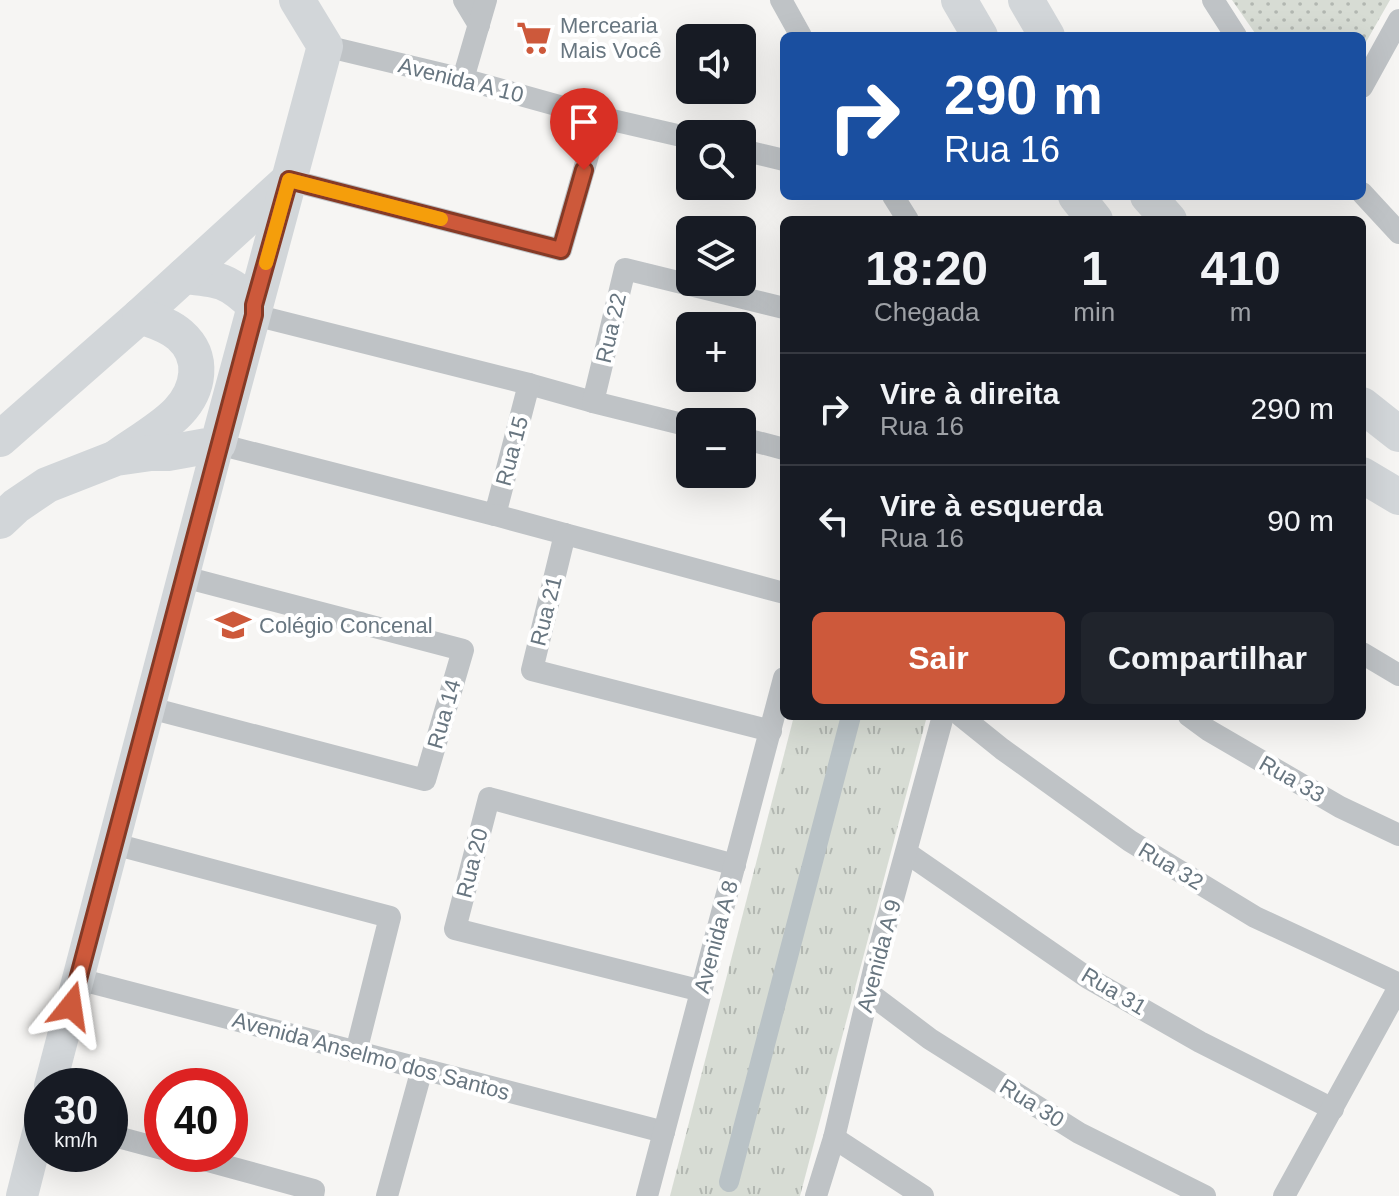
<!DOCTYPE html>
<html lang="pt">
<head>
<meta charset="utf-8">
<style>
  :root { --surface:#171b24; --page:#20242c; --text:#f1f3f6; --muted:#9ea1a6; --line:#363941; --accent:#cd593b }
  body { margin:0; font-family:Arial,sans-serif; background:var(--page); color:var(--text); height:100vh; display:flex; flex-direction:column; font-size:30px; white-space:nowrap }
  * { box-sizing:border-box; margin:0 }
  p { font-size:26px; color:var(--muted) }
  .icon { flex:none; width:44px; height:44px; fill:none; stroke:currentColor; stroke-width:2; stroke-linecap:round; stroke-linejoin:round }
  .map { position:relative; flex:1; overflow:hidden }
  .panel { position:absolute; left:780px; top:216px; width:586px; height:504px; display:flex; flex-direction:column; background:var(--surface); border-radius:12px; box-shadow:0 8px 32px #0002 }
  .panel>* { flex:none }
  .guide { position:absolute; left:780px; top:32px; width:586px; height:168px; border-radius:12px; box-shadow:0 8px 32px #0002; background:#1a4fa0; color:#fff; overflow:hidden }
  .fabs { position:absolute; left:676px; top:24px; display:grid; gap:16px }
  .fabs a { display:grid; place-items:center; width:80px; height:80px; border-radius:12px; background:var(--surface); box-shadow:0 8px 32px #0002; font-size:40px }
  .speed { position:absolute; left:24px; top:1068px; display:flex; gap:16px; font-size:40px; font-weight:700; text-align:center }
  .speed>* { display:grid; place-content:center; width:104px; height:104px; border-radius:50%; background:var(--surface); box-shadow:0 8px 32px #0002; line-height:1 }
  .speed small { font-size:20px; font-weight:400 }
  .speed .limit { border:12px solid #d22; background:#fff; color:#111 }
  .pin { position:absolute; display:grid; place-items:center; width:68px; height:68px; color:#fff; margin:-82px -34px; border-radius:50% 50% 50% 0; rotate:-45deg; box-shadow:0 0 8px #0007 }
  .pin .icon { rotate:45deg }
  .me { position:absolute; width:88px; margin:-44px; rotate:15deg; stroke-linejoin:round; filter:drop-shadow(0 0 6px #0008) }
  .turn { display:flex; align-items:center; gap:28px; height:168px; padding:0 32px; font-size:36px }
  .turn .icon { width:104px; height:104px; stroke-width:2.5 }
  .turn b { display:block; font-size:56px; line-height:68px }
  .eta { display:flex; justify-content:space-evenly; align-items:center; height:136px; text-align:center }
  .eta b { font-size:48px; font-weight:600; line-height:56px }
  .primary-button { display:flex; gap:16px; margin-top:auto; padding:16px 32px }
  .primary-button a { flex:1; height:92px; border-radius:12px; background:var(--accent); color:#fff; font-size:32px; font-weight:600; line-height:92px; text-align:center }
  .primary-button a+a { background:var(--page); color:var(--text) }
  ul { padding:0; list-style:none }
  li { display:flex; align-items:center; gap:24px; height:112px; padding:0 32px; border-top:2px solid var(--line) }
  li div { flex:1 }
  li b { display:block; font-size:30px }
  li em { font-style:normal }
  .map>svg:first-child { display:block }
</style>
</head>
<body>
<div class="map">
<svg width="1399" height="1196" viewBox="0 0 1399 1196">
  <defs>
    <pattern id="grass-tufts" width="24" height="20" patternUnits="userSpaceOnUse" patternTransform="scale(2)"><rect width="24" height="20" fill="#d7dcd4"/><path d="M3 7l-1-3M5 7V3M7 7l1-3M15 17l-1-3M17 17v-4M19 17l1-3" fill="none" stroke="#b2b7b1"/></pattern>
    <pattern id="park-dots" width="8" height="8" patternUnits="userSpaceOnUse" patternTransform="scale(2)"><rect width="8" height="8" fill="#d7dcd4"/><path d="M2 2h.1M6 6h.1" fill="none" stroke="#b2b7b1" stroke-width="1.8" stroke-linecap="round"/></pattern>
  </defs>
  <rect width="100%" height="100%" fill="#f6f5f3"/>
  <path fill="url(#grass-tufts)" d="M 794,716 L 927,716 L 800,1196 L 670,1196 Z"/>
  <path fill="url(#park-dots)" d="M 1232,0 L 1390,0 L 1362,49 L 1362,36 L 1257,36 Z"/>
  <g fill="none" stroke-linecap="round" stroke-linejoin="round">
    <path stroke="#b9c2c6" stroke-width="20" d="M 729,1182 L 851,716"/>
    <g stroke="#bfc3c6" stroke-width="22">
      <path d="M 464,0 L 479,25"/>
      <path d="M 781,0 L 801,36"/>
      <path d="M 1213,0 L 1236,36"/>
      <path d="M 325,46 L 463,79 L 599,117 L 690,138"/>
      <path d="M 463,79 L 486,0"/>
      <path d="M 1362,87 L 1399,20"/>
      <path d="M 742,150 L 784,160"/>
      <path d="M 289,180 L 561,250 L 599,117"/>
      <path d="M 1362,193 L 1399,233"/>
      <path d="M 893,196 L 908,220"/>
      <path d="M 529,384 L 593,402"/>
      <path d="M 690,426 L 593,402 L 625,269 L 784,308"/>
      <path d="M 742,438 L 784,449"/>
      <path d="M 218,444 L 495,515 L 529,384 L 254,315"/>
      <path d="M 495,515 L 565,534"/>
      <path d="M 1362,653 L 1399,675"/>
      <path d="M 150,708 L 425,780 L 463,650 L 184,577"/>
      <path d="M 961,716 L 1002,749 L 1130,841 L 1255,917 L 1399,984"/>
      <path d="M 1189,716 L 1208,730 L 1340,807 L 1399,835"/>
      <path d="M 771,731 L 532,670 L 565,534 L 784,593"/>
      <path d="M 114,844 L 390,917 L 356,1052"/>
      <path d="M 907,853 L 1088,978 L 1200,1042 L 1333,1109"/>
      <path d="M 78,979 L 664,1132"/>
      <path d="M 702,991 L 455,929 L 489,798 L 735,865"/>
      <path d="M 869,993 L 930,1039 L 1079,1133 L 1205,1196"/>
      <path d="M 110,1135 L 162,1149"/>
      <path d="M 834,1138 L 923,1196"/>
      <path d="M 182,1154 L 314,1190 L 313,1196"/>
      <path d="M 387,1196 L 422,1069"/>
      <path d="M 647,1196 L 784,678"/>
      <path d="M 816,1196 L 834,1138 L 875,965 L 943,716"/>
      <path d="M 1284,1196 L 1399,987"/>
    </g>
    <g stroke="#d2d6d9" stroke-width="32">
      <path d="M 50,1086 L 218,444"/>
      <path d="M 22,1196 L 42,1117"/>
    </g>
    <g stroke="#d2d6d9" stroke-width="36">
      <path d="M 959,0 L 980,36"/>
      <path d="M 1026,0 L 1047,36"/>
      <path d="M 1076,196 L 1095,220"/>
      <path d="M 1148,196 L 1169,220"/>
      <path d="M 184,276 C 219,279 228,280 254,305"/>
      <path d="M 1362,405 L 1399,434"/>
      <path d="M 0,439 L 140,316 L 289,180"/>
      <path d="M 117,457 C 135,444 163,428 178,412 C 199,390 205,357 180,335 C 169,325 154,321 140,316"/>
      <path d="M 1362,475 L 1399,497"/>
      <path d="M 0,521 L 16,506 L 47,485 L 116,458 L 151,453 L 168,453 L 218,444 L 325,46 L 297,0"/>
    </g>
  </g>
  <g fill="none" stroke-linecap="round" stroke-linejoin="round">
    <g stroke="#853a26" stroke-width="20">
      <path id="route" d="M 71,1006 L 254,315 L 254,305 L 289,180 L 561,250 L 584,170"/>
    </g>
    <use href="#route" stroke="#cd593b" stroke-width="14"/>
    <path stroke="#f59e0b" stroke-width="14" d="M 266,263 L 289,180 L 441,219"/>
  </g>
  <defs>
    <g id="supermarket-bare" transform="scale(2.76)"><path d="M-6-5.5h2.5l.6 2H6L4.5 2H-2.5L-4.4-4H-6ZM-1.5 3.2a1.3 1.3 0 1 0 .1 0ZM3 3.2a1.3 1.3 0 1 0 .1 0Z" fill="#cd593b" stroke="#fff" stroke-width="2.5" paint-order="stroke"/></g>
    <g id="school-bare" transform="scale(2.76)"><path d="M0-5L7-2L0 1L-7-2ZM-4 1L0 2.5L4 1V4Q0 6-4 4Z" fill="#cd593b" stroke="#fff" stroke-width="2.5" paint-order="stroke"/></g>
  </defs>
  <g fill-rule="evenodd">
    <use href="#supermarket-bare" x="534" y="38"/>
    <use href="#school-bare" x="233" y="625"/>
  </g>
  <g text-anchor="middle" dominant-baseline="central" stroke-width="8" stroke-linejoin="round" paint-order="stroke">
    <g font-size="22" fill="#687680" stroke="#fff" text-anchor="start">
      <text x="560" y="25">Mercearia<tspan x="560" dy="25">Mais Você</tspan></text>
      <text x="259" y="625">Colégio Concenal</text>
    </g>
    <g font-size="22" fill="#687680" stroke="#fff">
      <text transform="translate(461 80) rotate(14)">Avenida A 10</text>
      <text transform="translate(611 328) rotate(-77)">Rua 22</text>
      <text transform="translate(512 451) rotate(-75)">Rua 15</text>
      <text transform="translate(546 611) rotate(-76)">Rua 21</text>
      <text transform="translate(444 714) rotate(-74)">Rua 14</text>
      <text transform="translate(1292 779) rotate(30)">Rua 33</text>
      <text transform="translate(472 863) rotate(-76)">Rua 20</text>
      <text transform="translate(1171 866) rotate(31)">Rua 32</text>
      <text transform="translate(716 937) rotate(-75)">Avenida A 8</text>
      <text transform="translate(879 956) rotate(-75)">Avenida A 9</text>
      <text transform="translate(1114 991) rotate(31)">Rua 31</text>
      <text transform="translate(371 1056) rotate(15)">Avenida Anselmo dos Santos</text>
      <text transform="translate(1032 1103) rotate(32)">Rua 30</text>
    </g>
  </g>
</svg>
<div class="fabs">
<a><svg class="icon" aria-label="sound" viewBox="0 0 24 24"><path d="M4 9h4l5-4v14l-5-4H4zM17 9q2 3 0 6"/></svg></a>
<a><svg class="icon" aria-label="search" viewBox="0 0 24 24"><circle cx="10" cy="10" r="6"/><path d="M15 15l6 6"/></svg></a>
<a><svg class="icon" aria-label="layers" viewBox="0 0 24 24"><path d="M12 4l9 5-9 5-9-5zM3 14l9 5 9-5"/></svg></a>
<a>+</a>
<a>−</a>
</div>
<div class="speed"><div>30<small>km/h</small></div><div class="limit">40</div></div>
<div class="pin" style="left:584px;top:170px;background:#d93025"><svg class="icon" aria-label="arrive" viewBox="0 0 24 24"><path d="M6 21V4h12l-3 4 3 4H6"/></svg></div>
<svg class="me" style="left:71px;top:1006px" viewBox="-20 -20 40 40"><path d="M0-17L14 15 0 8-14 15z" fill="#cd593b" stroke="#fff" stroke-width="4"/></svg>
<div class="guide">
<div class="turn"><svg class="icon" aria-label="right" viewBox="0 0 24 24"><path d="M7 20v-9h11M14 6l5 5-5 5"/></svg><div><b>290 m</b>Rua 16</div></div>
</div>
<section class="panel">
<div class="eta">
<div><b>18:20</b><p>Chegada</p></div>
<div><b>1</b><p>min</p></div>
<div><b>410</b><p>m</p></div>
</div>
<ul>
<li><svg class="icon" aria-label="right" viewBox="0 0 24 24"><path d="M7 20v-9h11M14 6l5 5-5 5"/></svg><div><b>Vire à direita</b><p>Rua 16</p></div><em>290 m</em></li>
<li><svg class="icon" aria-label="left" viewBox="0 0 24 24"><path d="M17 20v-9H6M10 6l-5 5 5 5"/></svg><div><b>Vire à esquerda</b><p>Rua 16</p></div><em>90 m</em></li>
</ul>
<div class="primary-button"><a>Sair</a><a>Compartilhar</a></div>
</section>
</div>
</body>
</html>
